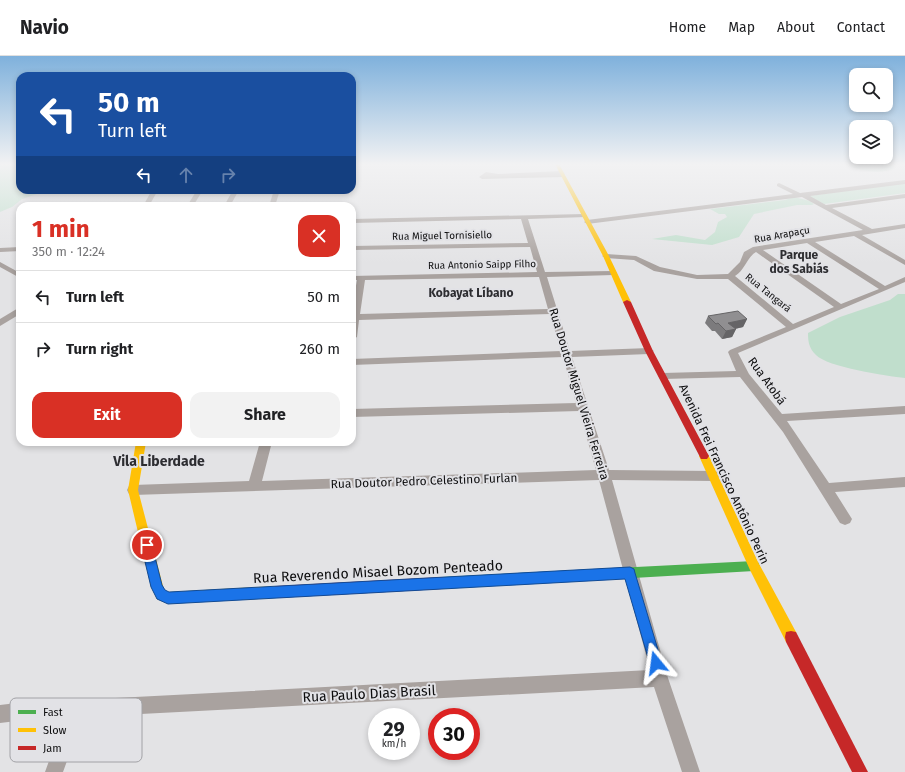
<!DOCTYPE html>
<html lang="en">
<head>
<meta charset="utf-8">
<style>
  :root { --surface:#fff; --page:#f2f2f2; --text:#202124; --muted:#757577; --line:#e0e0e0; --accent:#d93025 }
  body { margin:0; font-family:"Fira Sans",sans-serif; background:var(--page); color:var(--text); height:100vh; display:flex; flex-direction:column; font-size:15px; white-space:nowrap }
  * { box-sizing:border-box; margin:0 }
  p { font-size:13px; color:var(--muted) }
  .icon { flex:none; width:22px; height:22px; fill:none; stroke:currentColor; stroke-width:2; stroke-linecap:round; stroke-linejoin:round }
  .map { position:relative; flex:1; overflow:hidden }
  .sheet { position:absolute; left:16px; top:146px; width:340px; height:244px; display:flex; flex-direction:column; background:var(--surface); border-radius:12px; box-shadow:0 2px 6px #0003 }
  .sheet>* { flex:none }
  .banner { position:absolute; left:16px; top:16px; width:340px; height:122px; border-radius:12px; box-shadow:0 2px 6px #0003; background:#1a4fa0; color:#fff; overflow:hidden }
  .fabs { position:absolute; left:849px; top:12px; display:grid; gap:8px }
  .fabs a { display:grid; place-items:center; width:44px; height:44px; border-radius:8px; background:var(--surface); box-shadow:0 2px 6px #0003; font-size:20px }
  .speed { position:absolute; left:368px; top:652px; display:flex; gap:8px; font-size:20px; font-weight:700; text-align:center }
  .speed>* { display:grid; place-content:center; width:52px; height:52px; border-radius:50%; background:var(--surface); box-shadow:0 2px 6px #0003; line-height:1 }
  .speed small { font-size:10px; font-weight:400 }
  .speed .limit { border:6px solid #d22; background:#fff; color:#111 }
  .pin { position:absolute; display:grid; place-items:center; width:34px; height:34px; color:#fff; margin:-17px; border:2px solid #fff; border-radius:50%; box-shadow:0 1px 4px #0007 }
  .me { position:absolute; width:44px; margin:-22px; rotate:344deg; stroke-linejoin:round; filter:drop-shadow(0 0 3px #0008) }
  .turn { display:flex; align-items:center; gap:14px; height:84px; padding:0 16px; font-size:18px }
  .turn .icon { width:52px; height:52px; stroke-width:2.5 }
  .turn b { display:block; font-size:28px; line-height:34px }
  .lanes { display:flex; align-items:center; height:38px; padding:0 16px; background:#0003; justify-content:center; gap:20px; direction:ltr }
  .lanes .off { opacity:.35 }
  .round { display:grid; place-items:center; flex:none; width:42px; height:42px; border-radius:12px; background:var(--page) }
  .headline { display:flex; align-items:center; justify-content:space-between; height:68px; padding:0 16px }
  h1 { font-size:24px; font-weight:700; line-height:30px; color:var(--accent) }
  .primary-button { display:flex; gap:8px; margin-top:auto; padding:8px 16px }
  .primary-button a { flex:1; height:46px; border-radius:12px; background:var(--accent); color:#fff; font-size:16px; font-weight:700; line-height:46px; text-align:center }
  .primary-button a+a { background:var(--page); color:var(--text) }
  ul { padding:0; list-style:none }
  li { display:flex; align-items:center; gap:12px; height:52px; padding:0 16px; border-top:1px solid var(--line) }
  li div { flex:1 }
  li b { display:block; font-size:15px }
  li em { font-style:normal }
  header { display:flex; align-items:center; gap:24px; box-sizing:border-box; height:56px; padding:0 20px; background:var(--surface); border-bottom:1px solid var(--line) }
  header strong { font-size:19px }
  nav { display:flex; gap:22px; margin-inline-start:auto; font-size:14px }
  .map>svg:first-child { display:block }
</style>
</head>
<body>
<header>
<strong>Navio</strong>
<nav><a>Home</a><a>Map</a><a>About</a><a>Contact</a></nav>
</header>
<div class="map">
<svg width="905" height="716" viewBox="0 0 905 716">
  <rect width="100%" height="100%" fill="#e3e3e5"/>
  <g fill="#c0decc">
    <path d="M 0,108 L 20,108 L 20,134 L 42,134 L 40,137 L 22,143 L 12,151 L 0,156 L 0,113 L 4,111 L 0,112 Z"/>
    <path d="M 842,108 L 891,108 L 895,110 L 894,113 C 877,119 859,114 842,108 Z"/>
    <path d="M 905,127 L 905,137 L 824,148 L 809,140 Z"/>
    <path d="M 794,141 L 810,145 L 814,148 L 812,149 L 797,149 L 754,158 L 739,181 L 712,189 L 652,183 L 676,179 L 705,184 L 715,176 L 718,166 L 727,161 L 725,158 L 719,158 L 710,153 L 785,144 Z"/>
    <path d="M 898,238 L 905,238 L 905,322 C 887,320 827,311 816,299 C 809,292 808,286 808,277 L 840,261 L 890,244 Z"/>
  </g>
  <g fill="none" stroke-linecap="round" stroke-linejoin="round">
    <g fill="#a9a29f" fill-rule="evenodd">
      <path d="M 561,115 L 564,117 L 565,121 L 482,123 L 479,121 L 486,116 L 498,118 Z"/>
      <path d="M 905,124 L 905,128 L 810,140 L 826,149 L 905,138 L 905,142 L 832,152 L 872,173 L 905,168 L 905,172 L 862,179 L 905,204 L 905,209 L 854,180 L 815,186 L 885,230 L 905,221 L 905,226 L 738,297 L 749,318 L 782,358 L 905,350 L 905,358 L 787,365 L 829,427 L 905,421 L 905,431 L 835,436 L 852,463 L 850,467 L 845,469 L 840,467 L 783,376 L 740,321 L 663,323 L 658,320 L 663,317 L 736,315 L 728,296 L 730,294 L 786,271 L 728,223 L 697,223 L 654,215 L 634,204 L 606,202 L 602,200 L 606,198 L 636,200 L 660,211 L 697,219 L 728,218 L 740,206 L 744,196 L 753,191 L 863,174 L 802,141 L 587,168 L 584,166 L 587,164 L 793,138 L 777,130 L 777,128 L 779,127 L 800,137 ZM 807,187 L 879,233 L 841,248 L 763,194 ZM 756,196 L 834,251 L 793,268 L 735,220 C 745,214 747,201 756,196 Z"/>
      <path d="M 152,134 L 158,134 L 149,150 L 143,150 Z"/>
      <path d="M 197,134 L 203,134 L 193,150 L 187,150 Z"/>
      <path d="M 233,134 L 239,134 L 230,150 L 224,150 Z"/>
      <path d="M 274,134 L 280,134 L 275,150 L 269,150 Z"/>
      <path d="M 584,158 L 587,160 L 586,161 L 528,163 L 545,216 L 613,215 L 617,217 L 613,219 L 547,221 L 570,295 L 649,292 L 654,295 L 649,298 L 572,301 L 609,414 L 714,415 L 718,416 L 720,420 L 718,424 L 714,425 L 612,424 L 668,622 L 700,716 L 682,716 L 654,631 L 83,661 L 63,716 L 45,716 L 65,661 L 50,661 L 0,667 L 0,649 L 50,643 L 77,644 L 650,614 L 599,424 L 133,439 L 129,438 L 127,434 L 129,430 L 133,429 L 249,425 L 260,386 L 272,386 L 262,425 L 596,414 L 579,355 L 352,361 L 352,353 L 576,347 L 563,301 L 352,309 L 352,303 L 561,295 L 550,258 L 359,264 L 357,281 L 352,284 L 352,252 L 357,224 L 352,224 L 352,220 L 537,216 L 530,191 L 352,194 L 352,190 L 528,187 L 521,163 L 352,167 L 352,163 ZM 539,221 L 548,253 L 360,258 L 365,224 Z"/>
      <path d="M 20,191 L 20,195 L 0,196 L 0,192 Z"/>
      <path d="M 0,206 L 20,217 L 20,222 L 0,211 Z"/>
      <path d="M 20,251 L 20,258 L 0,270 L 0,263 Z"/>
    </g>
    <path fill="#4caf50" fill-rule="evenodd" d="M 754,505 L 758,506 L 760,510 L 758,514 L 754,515 L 442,533 L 438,531 L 436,527 L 438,523 L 442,521 Z"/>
    <g fill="#ffc107" fill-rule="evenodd">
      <path d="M 555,108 L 559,108 L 609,200 L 631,246 L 627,248 L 623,246 L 603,200 Z"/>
      <path d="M 136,386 L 146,386 L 138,434 L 163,530 L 165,535 L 168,536 L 276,530 L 280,532 L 282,536 L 280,540 L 276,542 L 168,548 L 157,543 L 151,531 L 128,434 Z"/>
      <path d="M 704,396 L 707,397 L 709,400 L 758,506 L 796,576 L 797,581 L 796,586 L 791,587 L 786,586 L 750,514 L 699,400 L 701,397 Z"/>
    </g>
    <g fill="#c62828" fill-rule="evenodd">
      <path d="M 627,244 L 631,246 L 653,295 L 709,400 L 707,403 L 701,403 L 645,295 L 623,246 Z"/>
      <path d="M 442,521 L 446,523 L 448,527 L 446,531 L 442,533 L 276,542 L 272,540 L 270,536 L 272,532 L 276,530 Z"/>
      <path d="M 791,575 L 796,576 L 868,716 L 852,716 L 786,586 L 785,581 L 786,576 Z"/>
    </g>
  </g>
  <path fill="#7c7b7d" d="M 708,260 L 747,263 L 743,271 L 735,273 L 736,273 L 732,281 L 722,283 L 715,275 L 712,275 L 705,267 Z"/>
  <g fill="#656466">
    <path d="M 747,263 L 743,271 L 725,275 L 728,267 Z"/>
    <path d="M 736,273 L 732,281 L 722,283 L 726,275 Z"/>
  </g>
  <path fill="#908f91" stroke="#656466" d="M 738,255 L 747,263 L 728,267 L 736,273 L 726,275 L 718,267 L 716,268 L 708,260 Z"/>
  <linearGradient id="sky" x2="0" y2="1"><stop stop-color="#7fb1dc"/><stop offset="0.52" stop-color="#f2f2f3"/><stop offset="1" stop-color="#f2f2f3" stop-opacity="0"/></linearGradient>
  <rect width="905" height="208" fill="url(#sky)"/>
  <path fill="#1a73e8" stroke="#114b97" d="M 147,484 L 151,486 L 152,489 L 162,529 L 165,534 L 169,536 L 630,511 L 634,513 L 635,517 L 662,607 L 660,612 L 656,614 L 651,612 L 625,523 L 168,548 L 157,543 L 151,531 L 141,489 L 143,486 Z"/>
  <g text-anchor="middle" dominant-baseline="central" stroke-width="4" stroke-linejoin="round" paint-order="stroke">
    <g font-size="10" fill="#0e0e0f" stroke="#e2e2e6">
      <text transform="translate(782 179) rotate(-10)">Rua Arapaçu</text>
      <text transform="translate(442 180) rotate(-1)">Rua Miguel Tornisiello</text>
      <text transform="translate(482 209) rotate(-1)">Rua Antonio Saipp Filho</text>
      <text transform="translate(768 237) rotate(39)">Rua Tangará</text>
    </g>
    <g font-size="12" font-weight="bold" fill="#2d2d31" stroke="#e2e2e6">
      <text x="799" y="199">Parque<tspan x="799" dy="14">dos Sabiás</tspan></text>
      <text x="471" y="237">Kobayat Líbano</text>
    </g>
    <g font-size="12" fill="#0e0e0f" stroke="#e2e2e6">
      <text transform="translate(767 325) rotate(54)">Rua Atobá</text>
      <text transform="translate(579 338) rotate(73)">Rua Doutor Miguel Vieira Ferreira</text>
      <text transform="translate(724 418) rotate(65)">Avenida Frei Francisco Antônio Perin</text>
      <text transform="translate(424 425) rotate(-2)">Rua Doutor Pedro Celestino Furlan</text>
    </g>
    <g font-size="14" font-weight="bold" fill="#2d2d31" stroke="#e2e2e6">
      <text x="159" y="405">Vila Liberdade</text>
    </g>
    <g font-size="14" fill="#0e0e0f" stroke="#e2e2e6">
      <text transform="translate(378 516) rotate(-3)">Rua Reverendo Misael Bozom Penteado</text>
      <text transform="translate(369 638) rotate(-3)">Rua Paulo Dias Brasil</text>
    </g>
  </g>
  <rect x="10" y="642" width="132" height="64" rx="6" fill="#e2e2e6" stroke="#a2a2a6" stroke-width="1"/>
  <rect x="18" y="654" width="18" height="4" fill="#4caf50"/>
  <rect x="18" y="672" width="18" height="4" fill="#ffc107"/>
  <rect x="18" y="690" width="18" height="4" fill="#c62828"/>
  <g font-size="11" fill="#0e0e0f">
    <text x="43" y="660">Fast</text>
    <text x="43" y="678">Slow</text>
    <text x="43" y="696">Jam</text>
  </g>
</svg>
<div class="fabs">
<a><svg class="icon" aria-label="search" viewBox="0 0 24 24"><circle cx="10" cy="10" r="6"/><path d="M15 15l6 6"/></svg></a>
<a><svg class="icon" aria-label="layers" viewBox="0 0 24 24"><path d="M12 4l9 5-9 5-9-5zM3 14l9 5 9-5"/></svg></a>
</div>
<div class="speed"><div>29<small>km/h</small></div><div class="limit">30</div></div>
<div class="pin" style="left:147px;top:489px;background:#d93025"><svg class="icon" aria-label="arrive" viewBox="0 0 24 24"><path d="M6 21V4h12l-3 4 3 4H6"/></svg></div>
<svg class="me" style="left:656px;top:607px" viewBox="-20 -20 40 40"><path d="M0-17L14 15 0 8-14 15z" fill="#1a73e8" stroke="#fff" stroke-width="4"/></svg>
<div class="banner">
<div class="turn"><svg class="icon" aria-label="left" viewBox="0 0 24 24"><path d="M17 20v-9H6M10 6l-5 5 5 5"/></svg><div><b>50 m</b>Turn left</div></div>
<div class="lanes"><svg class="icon" aria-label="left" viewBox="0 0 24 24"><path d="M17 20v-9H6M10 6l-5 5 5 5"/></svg><svg class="icon off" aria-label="ahead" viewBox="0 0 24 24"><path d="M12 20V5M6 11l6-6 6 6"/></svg><svg class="icon off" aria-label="right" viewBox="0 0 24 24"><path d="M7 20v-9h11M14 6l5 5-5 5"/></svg></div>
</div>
<section class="sheet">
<div class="headline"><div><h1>1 min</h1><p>350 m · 12:24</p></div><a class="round" style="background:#d93025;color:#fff"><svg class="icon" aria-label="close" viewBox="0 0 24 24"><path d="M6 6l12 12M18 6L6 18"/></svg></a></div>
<ul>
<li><svg class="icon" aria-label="left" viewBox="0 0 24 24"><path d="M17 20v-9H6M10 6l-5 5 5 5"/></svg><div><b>Turn left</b></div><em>50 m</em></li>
<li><svg class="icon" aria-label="right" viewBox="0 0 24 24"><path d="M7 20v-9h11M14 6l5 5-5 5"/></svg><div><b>Turn right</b></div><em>260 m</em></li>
</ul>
<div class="primary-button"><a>Exit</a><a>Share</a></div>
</section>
</div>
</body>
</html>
